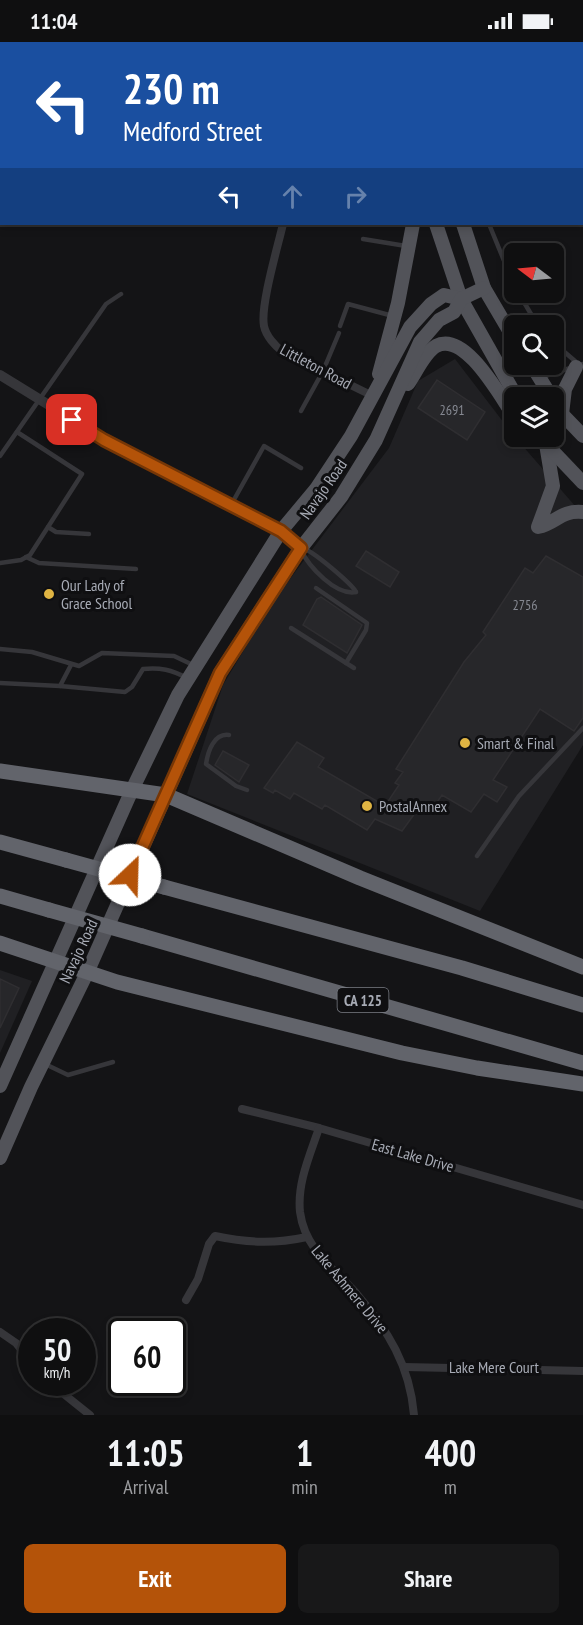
<!DOCTYPE html>
<html lang="en">
<head>
<meta charset="utf-8">
<style>
  :root { --surface:#0f0f10; --page:#181819; --text:#f1f3f6; --muted:#9b9c9f; --line:#2f2f30; --accent:#b45309 }
  body { margin:0; font-family:"PT Sans Narrow",sans-serif; background:var(--page); color:var(--text); height:100vh; display:flex; flex-direction:column; font-size:22px; white-space:nowrap }
  * { box-sizing:border-box; margin:0 }
  p { font-size:20px; color:var(--muted) }
  .icon { flex:none; width:33px; height:33px; fill:none; stroke:currentColor; stroke-width:2; stroke-linecap:round; stroke-linejoin:round }
  .map { position:relative; height:1373px; overflow:hidden }
  .drawer { display:flex; flex-direction:column; background:var(--surface); flex:1 }
  .drawer>* { flex:none }
  .guide { position:absolute; left:0px; top:0px; width:584px; height:183px; box-shadow:0 3px 9px #0003,0 0 0 2px var(--line); background:#1a4fa0; color:#fff; overflow:hidden }
  .needle { width:39px; rotate:286deg }
  .controls { position:absolute; left:504px; top:201px; display:grid; gap:12px }
  .controls a { display:grid; place-items:center; width:60px; height:60px; border-radius:9px; background:var(--surface); box-shadow:0 3px 9px #0003,0 0 0 2px var(--line); font-size:30px }
  .speed { position:absolute; left:18px; top:1276px; display:flex; gap:12px; font-size:30px; font-weight:700; text-align:center }
  .speed>* { display:grid; place-content:center; width:78px; height:78px; border-radius:50%; background:var(--surface); box-shadow:0 3px 9px #0003,0 0 0 2px var(--line); line-height:1 }
  .speed small { font-size:15px; font-weight:400 }
  .speed .limit { border:3px solid #111; border-radius:9px; background:#fff; color:#111 }
  .pin { position:absolute; display:grid; place-items:center; width:51px; height:51px; color:#fff; margin:-26px; border-radius:12px; box-shadow:0 3px 9px #0006 }
  .me { position:absolute; width:66px; margin:-33px; rotate:24deg; stroke-linejoin:round; filter:drop-shadow(0 0 4px #0008) }
  .turn { display:flex; align-items:center; gap:21px; height:126px; padding:0 24px; font-size:27px }
  .turn .icon { width:78px; height:78px; stroke-width:2.5 }
  .turn b { display:block; font-size:42px; line-height:51px }
  .lanes { display:flex; align-items:center; height:57px; padding:0 24px; background:#0003; justify-content:center; gap:30px; direction:ltr }
  .lanes .off { opacity:.35 }
  .eta { display:flex; justify-content:space-evenly; align-items:center; height:102px; text-align:center }
  .eta b { font-size:36px; font-weight:800; line-height:42px }
  .cta { display:flex; gap:12px; margin-top:auto; padding:12px 24px }
  .cta a { flex:1; height:69px; border-radius:9px; background:var(--accent); color:#fff; font-size:24px; font-weight:800; line-height:69px; text-align:center }
  .cta a+a { background:var(--page); color:var(--text) }
  .status { display:flex; justify-content:space-between; align-items:center; height:42px; padding:0 30px; background:var(--surface); direction:ltr }
  .status svg { height:16px; fill:currentColor }
  .map>svg:first-child { display:block }
</style>
</head>
<body>
<div class="status"><b>11:04</b><svg viewBox="0 0 49 12"><path d="M0 12V9h3v3zM5 12V6h3v6zM10 12V3h3v9zM15 12V0h3v12zM26 1h20v11H26zM47 4h2v5h-2z"/></svg></div>
<div class="map">
<svg width="583" height="1373" viewBox="0 0 583 1373">
  <rect width="100%" height="100%" fill="#141416"/>
  <g fill="#202023">
    <path d="M 455,317 L 514,394 L 583,473 L 583,703 L 480,869 L 187,752 L 223,643 L 274,558 L 389,406 L 418,339 Z"/>
    <path d="M 0,928 L 32,939 L 0,1011 Z"/>
  </g>
  <g fill="#27272a" stroke="#2f2e31" stroke-width="1.5">
    <path d="M 437,338 L 485,370 L 467,398 L 418,366 Z"/>
    <path d="M 366,509 L 399,530 L 390,545 L 356,524 Z"/>
    <path d="M 546,514 L 583,535 L 583,676 L 574,689 L 540,667 L 493,738 L 507,745 L 497,760 L 484,752 L 471,770 L 442,753 L 433,766 L 423,760 L 402,789 L 375,777 L 367,788 L 325,763 L 322,767 L 294,751 L 290,757 L 275,748 L 273,751 L 264,746 L 297,700 L 324,716 L 318,725 L 385,764 L 399,743 L 395,741 L 403,730 L 396,727 L 464,620 L 486,593 L 483,590 L 525,526 L 533,531 Z"/>
    <path d="M 321,555 L 362,583 L 347,611 L 303,583 L 317,557 Z"/>
    <path d="M 223,709 L 249,723 L 239,740 L 215,723 Z"/>
    <path d="M 0,937 L 19,946 L 0,986 Z"/>
  </g>
  <g fill="none" stroke-linecap="round" stroke-linejoin="round">
    <g stroke="#36363a" stroke-width="4.5">
      <path d="M 582,137 L 583,137"/>
      <path d="M 489,182 L 514,243"/>
      <path d="M 363,197 L 406,204"/>
      <path d="M 518,250 L 538,284"/>
      <path d="M 340,284 L 348,262 L 393,274"/>
      <path d="M 554,301 L 575,319 L 576,324"/>
      <path d="M 542,335 L 583,322"/>
      <path d="M 301,369 L 323,329 L 339,291"/>
      <path d="M 0,414 L 106,262 L 121,252"/>
      <path d="M 231,463 L 264,404 L 301,426"/>
      <path d="M 48,485 L 56,490 L 89,492"/>
      <path d="M 304,507 C 313,509 352,542 356,550"/>
      <path d="M 301,508 C 309,525 336,554 356,550"/>
      <path d="M 26,515 L 39,521 L 136,527"/>
      <path d="M 0,521 L 21,518 L 30,513 L 82,432 L 17,390"/>
      <path d="M 316,546 L 367,581 L 366,588 L 346,621"/>
      <path d="M 291,586 L 354,626"/>
      <path d="M 0,607 L 32,610 L 79,624 L 102,611 L 174,614 L 193,623"/>
      <path d="M 0,641 L 60,644 L 71,623"/>
      <path d="M 60,644 L 125,650 L 132,645 L 143,627 C 160,625 172,628 187,636"/>
      <path d="M 229,693 C 214,691 208,709 206,722 L 236,744 L 247,748"/>
      <path d="M 477,814 L 519,754 L 583,686"/>
      <path d="M 45,1022 L 68,1033 L 113,1020"/>
    </g>
    <g stroke="#36363a" stroke-width="8">
      <path d="M 519,0 L 520,2"/>
      <path d="M 300,2 L 300,0"/>
      <path d="M 582,29 L 583,30"/>
      <path d="M 0,32 L 2,35"/>
      <path d="M 283,182 C 278,204 260,264 264,284 C 266,294 275,304 283,310 L 373,354"/>
      <path d="M 242,1067 L 319,1086 L 583,1163"/>
      <path d="M 319,1086 C 310,1113 297,1141 300,1170 C 305,1207 333,1226 356,1251 C 388,1288 410,1324 414,1373"/>
      <path d="M 186,1258 L 198,1237 L 209,1202 L 215,1194 C 248,1201 274,1202 307,1195"/>
      <path d="M 0,1290 L 16,1301 L 32,1321"/>
      <path d="M 404,1325 L 583,1329"/>
      <path d="M 50,1341 L 90,1373"/>
    </g>
    <path stroke="#36363a" stroke-width="10" d="M 0,333 L 104,397 L 281,489 L 301,506"/>
    <g stroke="#525359" stroke-width="14">
      <path d="M 428,2 L 428,0"/>
      <path d="M 445,2 L 445,0"/>
      <path d="M 436,182 L 461,257 L 517,356"/>
      <path d="M 463,182 L 484,246 L 514,297"/>
      <path d="M 531,322 L 552,356"/>
      <path d="M 379,332 L 398,261 L 413,182"/>
      <path d="M 408,342 C 416,331 424,311 436,304 C 465,288 501,356 514,374"/>
      <path d="M 554,358 L 562,372 L 583,394"/>
      <path d="M 562,372 L 565,347 L 576,325"/>
      <path d="M 537,394 L 546,402 L 553,444 L 538,485 C 557,481 560,468 583,470"/>
      <path d="M 547,403 L 583,441"/>
      <path d="M 0,1044 L 132,748 L 178,653 L 281,489 L 316,447 L 351,394 L 410,285 L 431,262 L 444,253 L 461,257"/>
      <path d="M 0,1116 L 31,1045 L 87,931 L 220,631 L 301,506 L 341,455 L 376,398 L 420,300 L 439,278 L 454,270 L 461,257 L 484,246"/>
    </g>
    <g stroke="#62646b" stroke-width="15">
      <path d="M 0,729 L 166,753 L 360,836 L 583,925"/>
      <path d="M 0,800 L 66,818"/>
      <path d="M 164,845 L 462,926 L 583,963"/>
      <path d="M 0,854 L 49,868"/>
      <path d="M 142,894 L 583,1021"/>
      <path d="M 0,901 L 117,940 L 402,1011 L 477,1026 L 583,1042"/>
    </g>
    <g stroke="#62646b" stroke-width="15">
      <path d="M 66,818 L 164,845"/>
      <path d="M 49,868 L 142,894"/>
    </g>
  </g>
  <g fill="none" stroke-linecap="round" stroke-linejoin="round">
    <g stroke="#753606" stroke-width="15">
      <path id="route" d="M 72,378 L 104,398 L 281,489 L 301,506 L 220,631 L 130,833"/>
    </g>
    <use href="#route" stroke="#b45309" stroke-width="10"/>
  </g>
  <g fill="#dfb443" stroke="#0f0f11" stroke-width="2">
    <circle cx="49" cy="552" r="6"/>
    <circle cx="465" cy="701" r="6"/>
    <circle cx="367" cy="764" r="6"/>
  </g>
  <g text-anchor="middle" dominant-baseline="central" stroke-width="6" stroke-linejoin="round" paint-order="stroke">
    <g font-size="14" fill="#868992">
      <text x="452" y="368">2691</text>
      <text x="525" y="563">2756</text>
    </g>
    <rect fill="#0f0f11" stroke="#797c84" stroke-width="1.5" x="337.5" y="946" width="51" height="24" rx="4.5"/>
    <g font-size="15" font-weight="bold" fill="#a7abb5">
      <text x="363" y="958">CA 125</text>
    </g>
    <g font-size="16" fill="#a7abb5" stroke="#0f0f11">
      <text transform="translate(316 324) rotate(28)">Littleton Road</text>
      <text transform="translate(323 447) rotate(-55)">Navajo Road</text>
      <text transform="translate(78 909) rotate(-65)">Navajo Road</text>
      <text transform="translate(413 1113) rotate(16)">East Lake Drive</text>
      <text transform="translate(350 1247) rotate(50)">Lake Ashmere Drive</text>
      <text x="494" y="1325">Lake Mere Court</text>
    </g>
    <g font-size="16" fill="#a7abb5" stroke="#0f0f11" text-anchor="start">
      <text x="61" y="543">Our Lady of<tspan x="61" dy="18">Grace School</tspan></text>
      <text x="477" y="701">Smart &amp; Final</text>
      <text x="379" y="764">PostalAnnex</text>
    </g>
  </g>
</svg>
<div class="controls">
<a><svg class="needle" viewBox="-14 -14 28 28"><path d="M0-13l5 13h-10z" fill="#e53935"/><path d="M0 13l5-13h-10z" fill="#9b9c9f"/></svg></a>
<a><svg class="icon" aria-label="search" viewBox="0 0 24 24"><circle cx="10" cy="10" r="6"/><path d="M15 15l6 6"/></svg></a>
<a><svg class="icon" aria-label="layers" viewBox="0 0 24 24"><path d="M12 4l9 5-9 5-9-5zM3 14l9 5 9-5"/></svg></a>
</div>
<div class="speed"><div>50<small>km/h</small></div><div class="limit">60</div></div>
<div class="pin" style="left:72px;top:378px;background:#d93025"><svg class="icon" aria-label="arrive" viewBox="0 0 24 24"><path d="M6 21V4h12l-3 4 3 4H6"/></svg></div>
<svg class="me" style="left:130px;top:833px" viewBox="-20 -20 40 40"><circle r="19" fill="#fff"/><path d="M0-13L10 11 0 6-10 11z" fill="#b45309"/></svg>
<div class="guide">
<div class="turn"><svg class="icon" aria-label="left" viewBox="0 0 24 24"><path d="M17 20v-9H6M10 6l-5 5 5 5"/></svg><div><b>230 m</b>Medford Street</div></div>
<div class="lanes"><svg class="icon" aria-label="left" viewBox="0 0 24 24"><path d="M17 20v-9H6M10 6l-5 5 5 5"/></svg><svg class="icon off" aria-label="ahead" viewBox="0 0 24 24"><path d="M12 20V5M6 11l6-6 6 6"/></svg><svg class="icon off" aria-label="right" viewBox="0 0 24 24"><path d="M7 20v-9h11M14 6l5 5-5 5"/></svg></div>
</div>
</div>
<section class="drawer">
<div class="eta">
<div><b>11:05</b><p>Arrival</p></div>
<div><b>1</b><p>min</p></div>
<div><b>400</b><p>m</p></div>
</div>
<div class="cta"><a>Exit</a><a>Share</a></div>
</section>
</body>
</html>
